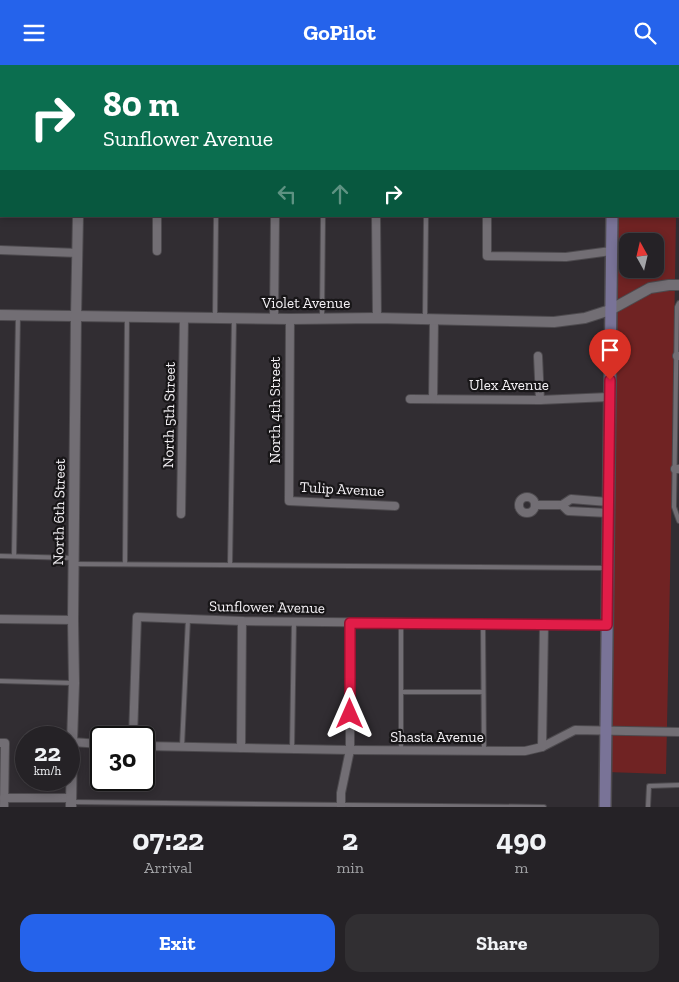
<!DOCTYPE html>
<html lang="en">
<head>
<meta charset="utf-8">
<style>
  :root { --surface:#252226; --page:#312f32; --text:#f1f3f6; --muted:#a3a4a7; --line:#423f43; --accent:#2563eb }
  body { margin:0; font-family:"Zilla Slab",serif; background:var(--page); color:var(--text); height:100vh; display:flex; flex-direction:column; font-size:19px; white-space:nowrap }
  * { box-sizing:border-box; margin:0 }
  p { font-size:16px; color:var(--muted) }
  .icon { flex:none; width:28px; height:28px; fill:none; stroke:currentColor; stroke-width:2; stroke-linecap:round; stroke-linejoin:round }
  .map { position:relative; height:742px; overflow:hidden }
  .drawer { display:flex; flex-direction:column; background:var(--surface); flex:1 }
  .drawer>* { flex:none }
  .top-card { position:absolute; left:0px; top:0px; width:680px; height:152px; box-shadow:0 2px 8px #0003,0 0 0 1px var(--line); background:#0b6e4f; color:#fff; overflow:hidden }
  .needle { width:32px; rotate:352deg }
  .controls { position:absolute; left:619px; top:168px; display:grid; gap:10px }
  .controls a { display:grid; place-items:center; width:45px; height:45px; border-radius:10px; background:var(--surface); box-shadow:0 2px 8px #0003,0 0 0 1px var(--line); font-size:25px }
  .speed { position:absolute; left:15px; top:661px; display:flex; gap:10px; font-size:25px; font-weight:700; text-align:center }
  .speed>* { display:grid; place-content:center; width:65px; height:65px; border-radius:50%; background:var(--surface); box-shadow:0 2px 8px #0003,0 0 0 1px var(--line); line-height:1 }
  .speed small { font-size:12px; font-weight:400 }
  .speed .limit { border:2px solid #111; border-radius:8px; background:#fff; color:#111 }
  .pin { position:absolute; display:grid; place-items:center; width:42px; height:42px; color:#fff; margin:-51px -21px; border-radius:50% 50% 50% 0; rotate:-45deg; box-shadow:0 0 5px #0007 }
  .pin .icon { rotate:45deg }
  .me { position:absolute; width:55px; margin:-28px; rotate:0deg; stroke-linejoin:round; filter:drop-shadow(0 0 4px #0008) }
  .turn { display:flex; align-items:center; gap:18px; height:105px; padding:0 20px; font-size:22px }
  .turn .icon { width:65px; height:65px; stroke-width:2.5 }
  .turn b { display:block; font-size:35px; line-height:42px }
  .lanes { display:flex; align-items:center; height:48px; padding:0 20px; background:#0003; justify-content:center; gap:25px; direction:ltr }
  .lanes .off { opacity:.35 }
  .eta { display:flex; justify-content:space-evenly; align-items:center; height:85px; text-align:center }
  .eta b { font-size:30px; font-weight:700; line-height:35px }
  .primary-button { display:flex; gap:10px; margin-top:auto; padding:10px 20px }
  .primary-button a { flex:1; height:58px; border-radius:15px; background:var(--accent); color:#fff; font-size:20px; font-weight:700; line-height:58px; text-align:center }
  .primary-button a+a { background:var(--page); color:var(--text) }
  header { display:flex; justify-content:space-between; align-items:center; height:65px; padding:0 20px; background:var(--accent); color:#fff; font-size:22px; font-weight:700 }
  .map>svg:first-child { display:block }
</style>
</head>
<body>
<header><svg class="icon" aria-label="menu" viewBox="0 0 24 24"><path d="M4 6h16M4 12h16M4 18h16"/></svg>GoPilot<svg class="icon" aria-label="search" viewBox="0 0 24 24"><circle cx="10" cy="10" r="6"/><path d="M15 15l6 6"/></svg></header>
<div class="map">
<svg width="679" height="742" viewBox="0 0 679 742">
  <rect width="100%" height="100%" fill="#312d32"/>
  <path fill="#702323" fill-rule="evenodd" d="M 614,151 L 676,151 L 671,464 L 666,709 L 606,707 ZM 628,176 L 655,176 L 655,204 L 628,204 Z"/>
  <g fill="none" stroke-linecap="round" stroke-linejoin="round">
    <g stroke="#4d4a4e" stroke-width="6">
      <g id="service">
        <path d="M 321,1 L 322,0"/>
        <path d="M 0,14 L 1,14"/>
        <path d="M 0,128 L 1,128"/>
        <path d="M 679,238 L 677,242 L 674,442 L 679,456"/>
        <path d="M 322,251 L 323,151"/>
        <path d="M 215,253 L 216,151"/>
        <path d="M 425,254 L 426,151"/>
        <path d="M 0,491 L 73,493"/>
        <path d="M 14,491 L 18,251"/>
        <path d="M 75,499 L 606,503"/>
        <path d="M 125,499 L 127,252"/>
        <path d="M 230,500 L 234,255"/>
        <path d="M 483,559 L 484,686"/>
        <path d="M 0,616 L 72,618"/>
        <path d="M 401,627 L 483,627"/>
        <path d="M 182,681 L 188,554"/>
        <path d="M 292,684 L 294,557"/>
        <path d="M 401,686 L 401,558"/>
        <path d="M 72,737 L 544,742"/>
        <path d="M 648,742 L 649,721 L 679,720"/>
      </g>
    </g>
    <g stroke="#4d4a4e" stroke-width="10">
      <g id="minor">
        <path d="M 0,71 L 1,71"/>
        <path d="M 376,151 L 377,253"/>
        <path d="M 487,151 L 487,191 L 566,192 L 611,186"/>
        <path d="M 0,185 L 78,188"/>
        <path d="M 157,186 L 157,151"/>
        <path d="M 274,254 L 275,151"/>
        <path d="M 290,254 L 289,436 L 395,441"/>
        <path d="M 538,291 L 540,335"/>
        <path d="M 677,291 L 679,291"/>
        <path d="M 410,334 L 540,335 L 609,332"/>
        <path d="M 433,334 L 434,254"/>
        <path d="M 675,404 L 679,404"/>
        <circle cx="527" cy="440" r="8"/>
        <path d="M 536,440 L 562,440 L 571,434 L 608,437"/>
        <path d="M 562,440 L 568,446 L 608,448"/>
        <path d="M 181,449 L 184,253"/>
        <path d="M 0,554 L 73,555"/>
        <path d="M 133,672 L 137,552 L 242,556 L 607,560"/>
        <path d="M 72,677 L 101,679"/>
        <path d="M 0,678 L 5,678 L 4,742"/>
        <path d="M 144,681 L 350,685 L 525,686 L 542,682 L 575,665 L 679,667"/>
        <path d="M 542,682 L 544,560"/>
        <path d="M 241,683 L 242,556"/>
        <path d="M 4,733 L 71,733"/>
        <path d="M 341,742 L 341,728 L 350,685 L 350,558"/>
      </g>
    </g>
    <g stroke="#4d4a4e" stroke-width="12">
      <g id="tertiary">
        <path d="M 81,1 L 81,0"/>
        <path d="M 0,250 L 290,254 L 377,253 L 554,257 L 585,253 L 610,245 L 650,223 L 669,220 L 679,220"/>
        <path d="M 71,742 L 72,677 L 74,618 L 73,555 L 76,252 L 78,151"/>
      </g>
    </g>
    <g stroke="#4d4a4e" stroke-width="14">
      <g id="secondary">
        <path d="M 614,1 L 614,0"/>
        <path d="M 605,742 L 612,151"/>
      </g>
    </g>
    <use href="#service" stroke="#726e74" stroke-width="4"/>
    <use href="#minor" stroke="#726e74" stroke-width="8"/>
    <use href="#tertiary" stroke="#726e74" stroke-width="10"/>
    <use href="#secondary" stroke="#797397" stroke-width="11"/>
  </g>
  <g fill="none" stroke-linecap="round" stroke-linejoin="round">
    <g stroke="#92132f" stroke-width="12">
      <path id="route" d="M 350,649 L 350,558 L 607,560 L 610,315"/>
    </g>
    <use href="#route" stroke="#e11d48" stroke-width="9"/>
  </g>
  <g text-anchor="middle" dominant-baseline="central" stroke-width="4.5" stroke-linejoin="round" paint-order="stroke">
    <g font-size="15" fill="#f3f0f4" stroke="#181618">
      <text x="306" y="238">Violet Avenue</text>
      <text x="509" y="320">Ulex Avenue</text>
      <text transform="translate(275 345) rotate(-90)">North 4th Street</text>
      <text transform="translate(169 350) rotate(-89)">North 5th Street</text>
      <text transform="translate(342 424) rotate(3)">Tulip Avenue</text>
      <text transform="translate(59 447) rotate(-89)">North 6th Street</text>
      <text transform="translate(267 542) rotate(1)">Sunflower Avenue</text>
      <text x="437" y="672">Shasta Avenue</text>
    </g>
  </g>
</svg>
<div class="controls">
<a><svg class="needle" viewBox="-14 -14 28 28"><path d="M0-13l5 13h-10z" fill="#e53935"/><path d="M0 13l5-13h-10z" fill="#a3a4a7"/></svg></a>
</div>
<div class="speed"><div>22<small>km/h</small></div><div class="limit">30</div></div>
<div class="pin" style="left:610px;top:315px;background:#d93025"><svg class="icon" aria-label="arrive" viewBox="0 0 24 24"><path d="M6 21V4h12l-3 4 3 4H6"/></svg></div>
<svg class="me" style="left:350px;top:649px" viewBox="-20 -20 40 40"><path d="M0-17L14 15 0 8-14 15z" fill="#e11d48" stroke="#fff" stroke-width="4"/></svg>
<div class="top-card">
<div class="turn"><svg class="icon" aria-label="right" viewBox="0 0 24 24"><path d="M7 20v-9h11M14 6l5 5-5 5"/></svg><div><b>80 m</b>Sunflower Avenue</div></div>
<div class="lanes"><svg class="icon off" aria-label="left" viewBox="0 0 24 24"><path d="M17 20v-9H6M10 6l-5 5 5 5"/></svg><svg class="icon off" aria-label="ahead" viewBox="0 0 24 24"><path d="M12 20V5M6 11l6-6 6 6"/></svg><svg class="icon" aria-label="right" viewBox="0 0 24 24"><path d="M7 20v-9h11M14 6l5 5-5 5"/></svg></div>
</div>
</div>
<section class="drawer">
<div class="eta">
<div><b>07:22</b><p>Arrival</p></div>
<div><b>2</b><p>min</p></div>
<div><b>490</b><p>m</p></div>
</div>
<div class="primary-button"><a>Exit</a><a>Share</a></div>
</section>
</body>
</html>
